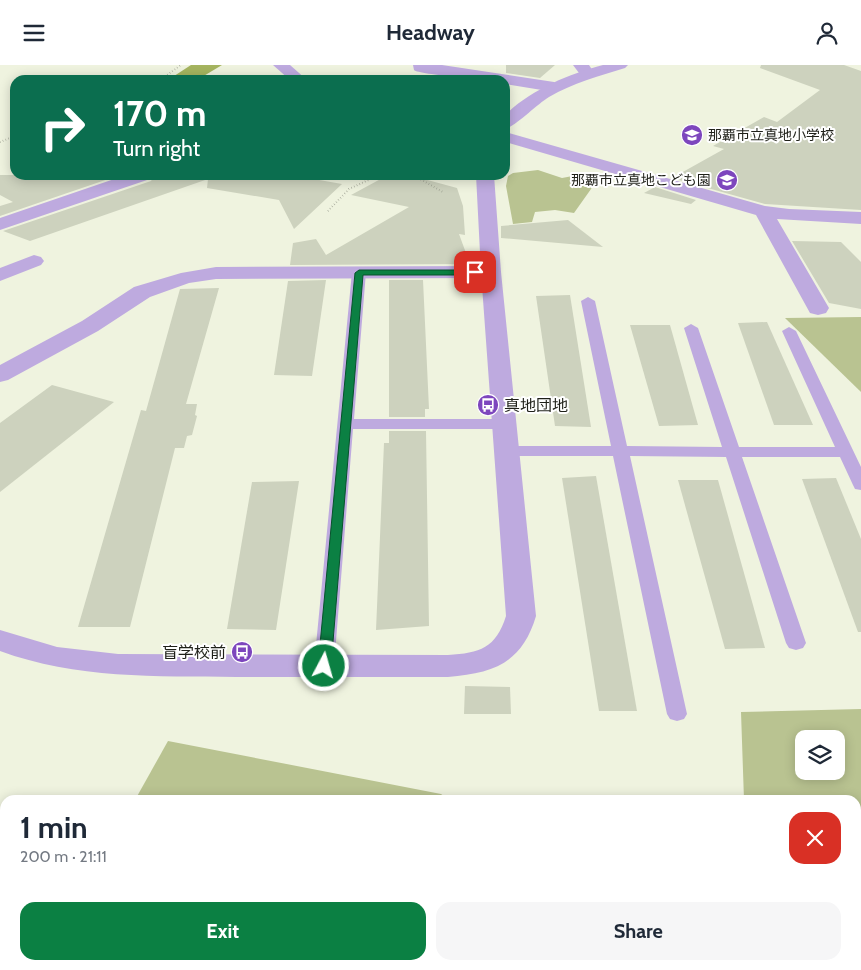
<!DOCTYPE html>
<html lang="en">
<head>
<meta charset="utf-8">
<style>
  :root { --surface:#fff; --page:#f6f6f7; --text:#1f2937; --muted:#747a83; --accent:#0b8043 }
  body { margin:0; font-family:Cabin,"Noto Sans JP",sans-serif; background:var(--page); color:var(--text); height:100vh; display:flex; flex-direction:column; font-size:19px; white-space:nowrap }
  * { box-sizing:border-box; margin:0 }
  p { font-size:16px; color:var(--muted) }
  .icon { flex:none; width:28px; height:28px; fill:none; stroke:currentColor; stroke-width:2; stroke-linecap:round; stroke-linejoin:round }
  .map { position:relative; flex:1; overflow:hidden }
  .sheet { position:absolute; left:0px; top:730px; width:861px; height:175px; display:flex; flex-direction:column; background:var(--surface); border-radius:15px 15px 0 0; box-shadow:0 2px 12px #0003 }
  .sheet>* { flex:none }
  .top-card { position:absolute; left:10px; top:10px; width:500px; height:105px; border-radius:15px; box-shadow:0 2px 12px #0003; background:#0b6e4f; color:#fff; overflow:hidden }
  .tools { position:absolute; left:795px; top:665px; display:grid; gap:10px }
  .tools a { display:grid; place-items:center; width:50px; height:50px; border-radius:10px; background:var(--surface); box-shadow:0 2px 12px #0003; font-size:25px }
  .pin { position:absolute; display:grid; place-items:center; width:42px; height:42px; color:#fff; margin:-21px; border-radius:10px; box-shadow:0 2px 8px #0006 }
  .me { position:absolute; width:55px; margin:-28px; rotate:6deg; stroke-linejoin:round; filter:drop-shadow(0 0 4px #0008) }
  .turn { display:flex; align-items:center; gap:18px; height:105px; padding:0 20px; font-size:22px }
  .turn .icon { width:65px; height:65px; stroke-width:2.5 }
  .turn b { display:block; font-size:35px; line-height:42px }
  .round { display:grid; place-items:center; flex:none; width:52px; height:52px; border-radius:15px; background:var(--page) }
  .overview { display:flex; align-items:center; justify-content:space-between; height:85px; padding:0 20px }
  h1 { font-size:30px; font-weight:700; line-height:38px }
  .primary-button { display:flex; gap:10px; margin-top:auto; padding:10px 20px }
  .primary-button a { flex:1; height:58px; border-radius:15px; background:var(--accent); color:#fff; font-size:20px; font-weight:700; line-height:58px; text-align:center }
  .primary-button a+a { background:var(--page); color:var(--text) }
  header { display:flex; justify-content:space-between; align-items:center; height:65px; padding:0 20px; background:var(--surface); font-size:22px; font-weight:700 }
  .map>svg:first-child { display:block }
</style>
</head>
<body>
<header><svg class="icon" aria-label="menu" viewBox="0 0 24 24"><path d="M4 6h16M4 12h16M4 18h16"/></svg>Headway<svg class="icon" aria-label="person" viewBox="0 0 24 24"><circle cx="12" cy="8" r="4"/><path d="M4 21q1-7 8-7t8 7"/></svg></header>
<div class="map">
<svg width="861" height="905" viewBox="0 0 861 905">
  <rect width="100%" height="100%" fill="#eff3df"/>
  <g fill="#b9c391" fill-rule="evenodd">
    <path d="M 538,105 L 562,113 L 578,110 L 596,117 L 574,148 L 555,145 L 535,147 L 532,157 L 513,159 L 506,121 L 508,111 L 513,108 Z"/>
    <path d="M 861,252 L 861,327 L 785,253 Z"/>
    <path d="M 861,644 L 861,905 L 749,905 L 749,900 L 856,900 L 856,735 L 744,735 L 741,647 ZM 804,674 L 836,674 L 836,706 L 804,706 Z"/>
    <path d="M 168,676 L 441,729 L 449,735 L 135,735 Z"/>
    <path d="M 42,900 L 416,900 L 414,905 L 39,905 Z"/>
  </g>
  <path fill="#a5b45f" d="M 191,0 L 222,0 L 197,15 L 168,15 Z"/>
  <g fill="#cdd2be">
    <path d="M 506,0 L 555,0 L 540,13 L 506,8 Z"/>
    <path d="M 761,0 L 844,0 L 861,6 L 861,145 L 765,139 L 672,113 L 724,84 L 713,81 L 764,52 L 777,57 L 820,25 L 760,3 Z"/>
    <path d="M 0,110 L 120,110 L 0,151 L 0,141 L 13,137 L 0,130 Z"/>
    <path d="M 155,110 L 291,110 L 342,119 L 294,164 L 279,135 L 207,123 L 208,114 L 30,176 L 3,166 L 151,116 Z"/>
    <path d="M 388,110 L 409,110 L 457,123 L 463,141 L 465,170 L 459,169 L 470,199 L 290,200 L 293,178 L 316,174 L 326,190 L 409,142 L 351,130 Z"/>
    <path d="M 655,122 L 696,135 L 691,139 L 644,128 Z"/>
    <path d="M 568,155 L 603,182 L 501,173 L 501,161 Z"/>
    <path d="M 792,176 L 841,177 L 861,197 L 861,244 L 829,238 Z"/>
    <path d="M 326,215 L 312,311 L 274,310 L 288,216 Z"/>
    <path d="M 389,215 L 423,215 L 429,344 L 425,344 L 425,352 L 389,352 Z"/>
    <path d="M 219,223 L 186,339 L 197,339 L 195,350 L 197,351 L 192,370 L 187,371 L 184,383 L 175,383 L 130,562 L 78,562 L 141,345 L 146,346 L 180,224 Z"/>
    <path d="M 570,230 L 591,362 L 555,361 L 536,231 Z"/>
    <path d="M 767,257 L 813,360 L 774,360 L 738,258 Z"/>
    <path d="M 630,260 L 670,260 L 698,360 L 659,361 Z"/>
    <path d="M 52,320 L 114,337 L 0,427 L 0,358 Z"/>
    <path d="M 389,366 L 426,366 L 429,561 L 376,565 L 384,378 L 389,378 Z"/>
    <path d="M 596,411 L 637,646 L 599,646 L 562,413 Z"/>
    <path d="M 836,413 L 861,474 L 861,567 L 858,567 L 802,414 Z"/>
    <path d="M 678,415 L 718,415 L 765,583 L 725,584 Z"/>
    <path d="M 299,416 L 276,565 L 227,564 L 252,417 Z"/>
    <path d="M 465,621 L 510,622 L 511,649 L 464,649 Z"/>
  </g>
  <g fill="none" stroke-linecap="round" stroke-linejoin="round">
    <g stroke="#95988a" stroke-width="2" stroke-dasharray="0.5 2.5" stroke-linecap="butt">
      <path d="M 160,15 L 181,0"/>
      <path d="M 0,77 L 15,71"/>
      <path d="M 413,110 L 443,127"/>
      <path d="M 328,146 L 349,124 L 379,110"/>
    </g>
    <g fill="#beaadf" fill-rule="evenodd">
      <path d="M 359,203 L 366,207 L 354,354 L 505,354 L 513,359 L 505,364 L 353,364 L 334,601 L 331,606 L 324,608 L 317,606 L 314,601 L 352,207 Z"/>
      <path d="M 588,232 L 595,236 L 627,381 L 722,382 L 684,263 L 691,259 L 698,263 L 739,382 L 835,382 L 782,266 L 789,262 L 796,266 L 861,402 L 861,425 L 855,424 L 853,420 L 840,392 L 742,392 L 806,578 L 803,583 L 796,585 L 789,583 L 786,578 L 726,392 L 630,391 L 687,649 L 684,654 L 677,656 L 670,654 L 667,649 L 613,391 L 507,391 L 499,386 L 507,381 L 611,381 L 581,236 Z"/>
    </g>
    <g fill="#beaadf" fill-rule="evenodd">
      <path d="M 273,0 L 290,0 L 307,15 L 290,15 Z"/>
      <path d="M 413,0 L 442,0 L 554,17 L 562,22 L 554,27 L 505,19 L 505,15 C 493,15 419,10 414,5 Z"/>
      <path d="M 573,0 L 589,0 L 595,9 L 592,12 L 582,12 Z"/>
      <path d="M 505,67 L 765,141 L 789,144 L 861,147 L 861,159 L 777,154 L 829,243 L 826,248 L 818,250 L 810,248 L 756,150 L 505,77 Z"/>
      <path d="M 126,110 L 153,110 L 150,114 L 0,165 L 0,153 Z"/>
      <path d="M 34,190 L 41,192 L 44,196 L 41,200 L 0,216 L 0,203 Z"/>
      <path d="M 491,201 L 498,203 L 501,207 L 498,211 L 491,213 L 216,214 L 189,218 L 150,232 L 98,266 L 8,315 L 0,317 L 0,300 L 82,256 L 134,222 L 181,208 L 216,202 Z"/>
    </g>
    <g fill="#beaadf" fill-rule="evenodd">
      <path d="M 603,0 L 628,0 L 625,3 C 599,11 573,18 549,32 C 536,40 516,61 505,64 L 505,50 C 532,24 567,10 603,0 Z"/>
      <path d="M 476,110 L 494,110 L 501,207 L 536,551 C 522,598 494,608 448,612 C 377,612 307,612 236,612 C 156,611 76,614 0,586 L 0,565 L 57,582 L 118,589 L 448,590 C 480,588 496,583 506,551 L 481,207 Z"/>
    </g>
  </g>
  <path fill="#0b8043" stroke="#07532c" d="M 359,205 L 475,205 L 480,207 L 475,210 L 363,210 L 331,601 L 324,606 L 318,601 L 355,208 Z"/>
  <defs>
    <g id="school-disc" transform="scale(1.125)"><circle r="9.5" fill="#7d46bd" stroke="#fff"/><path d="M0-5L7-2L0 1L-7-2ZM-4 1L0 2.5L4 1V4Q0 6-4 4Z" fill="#fff"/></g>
    <g id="bus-disc" transform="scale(1.125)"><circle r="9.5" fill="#7d46bd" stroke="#fff"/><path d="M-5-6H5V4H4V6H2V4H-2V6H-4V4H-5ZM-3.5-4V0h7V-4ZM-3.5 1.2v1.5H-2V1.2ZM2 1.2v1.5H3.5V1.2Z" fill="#fff"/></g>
  </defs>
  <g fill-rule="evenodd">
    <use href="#school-disc" x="692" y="70"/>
    <use href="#school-disc" x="727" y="115"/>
    <use href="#bus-disc" x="488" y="340"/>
    <use href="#bus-disc" x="242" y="587"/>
  </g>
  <g text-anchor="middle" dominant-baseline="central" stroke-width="4" stroke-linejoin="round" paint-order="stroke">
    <g font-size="14" fill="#1f2019" stroke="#fff" text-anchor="start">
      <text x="708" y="70">那覇市立真地小学校</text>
      <text x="711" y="115" text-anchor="end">那覇市立真地こども園</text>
    </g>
    <g font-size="16" fill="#1f2019" stroke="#fff" text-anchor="start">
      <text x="504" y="340">真地団地</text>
      <text x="226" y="587" text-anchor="end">盲学校前</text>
    </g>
  </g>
</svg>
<div class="tools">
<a><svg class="icon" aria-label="layers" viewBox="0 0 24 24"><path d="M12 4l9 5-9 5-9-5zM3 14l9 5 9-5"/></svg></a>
</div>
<div class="pin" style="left:475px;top:207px;background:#d93025"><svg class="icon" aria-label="arrive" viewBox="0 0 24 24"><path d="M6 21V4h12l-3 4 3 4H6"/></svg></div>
<svg class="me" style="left:324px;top:601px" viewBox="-20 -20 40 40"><circle r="17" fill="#0b8043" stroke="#fff" stroke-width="3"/><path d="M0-11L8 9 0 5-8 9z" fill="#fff"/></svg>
<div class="top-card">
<div class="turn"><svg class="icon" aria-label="right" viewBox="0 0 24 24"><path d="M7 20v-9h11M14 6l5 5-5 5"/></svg><div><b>170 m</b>Turn right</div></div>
</div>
<section class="sheet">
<div class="overview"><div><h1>1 min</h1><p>200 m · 21:11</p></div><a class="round" style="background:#d93025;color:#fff"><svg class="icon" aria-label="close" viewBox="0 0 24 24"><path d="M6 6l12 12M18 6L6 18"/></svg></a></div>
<div class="primary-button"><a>Exit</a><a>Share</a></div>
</section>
</div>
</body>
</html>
